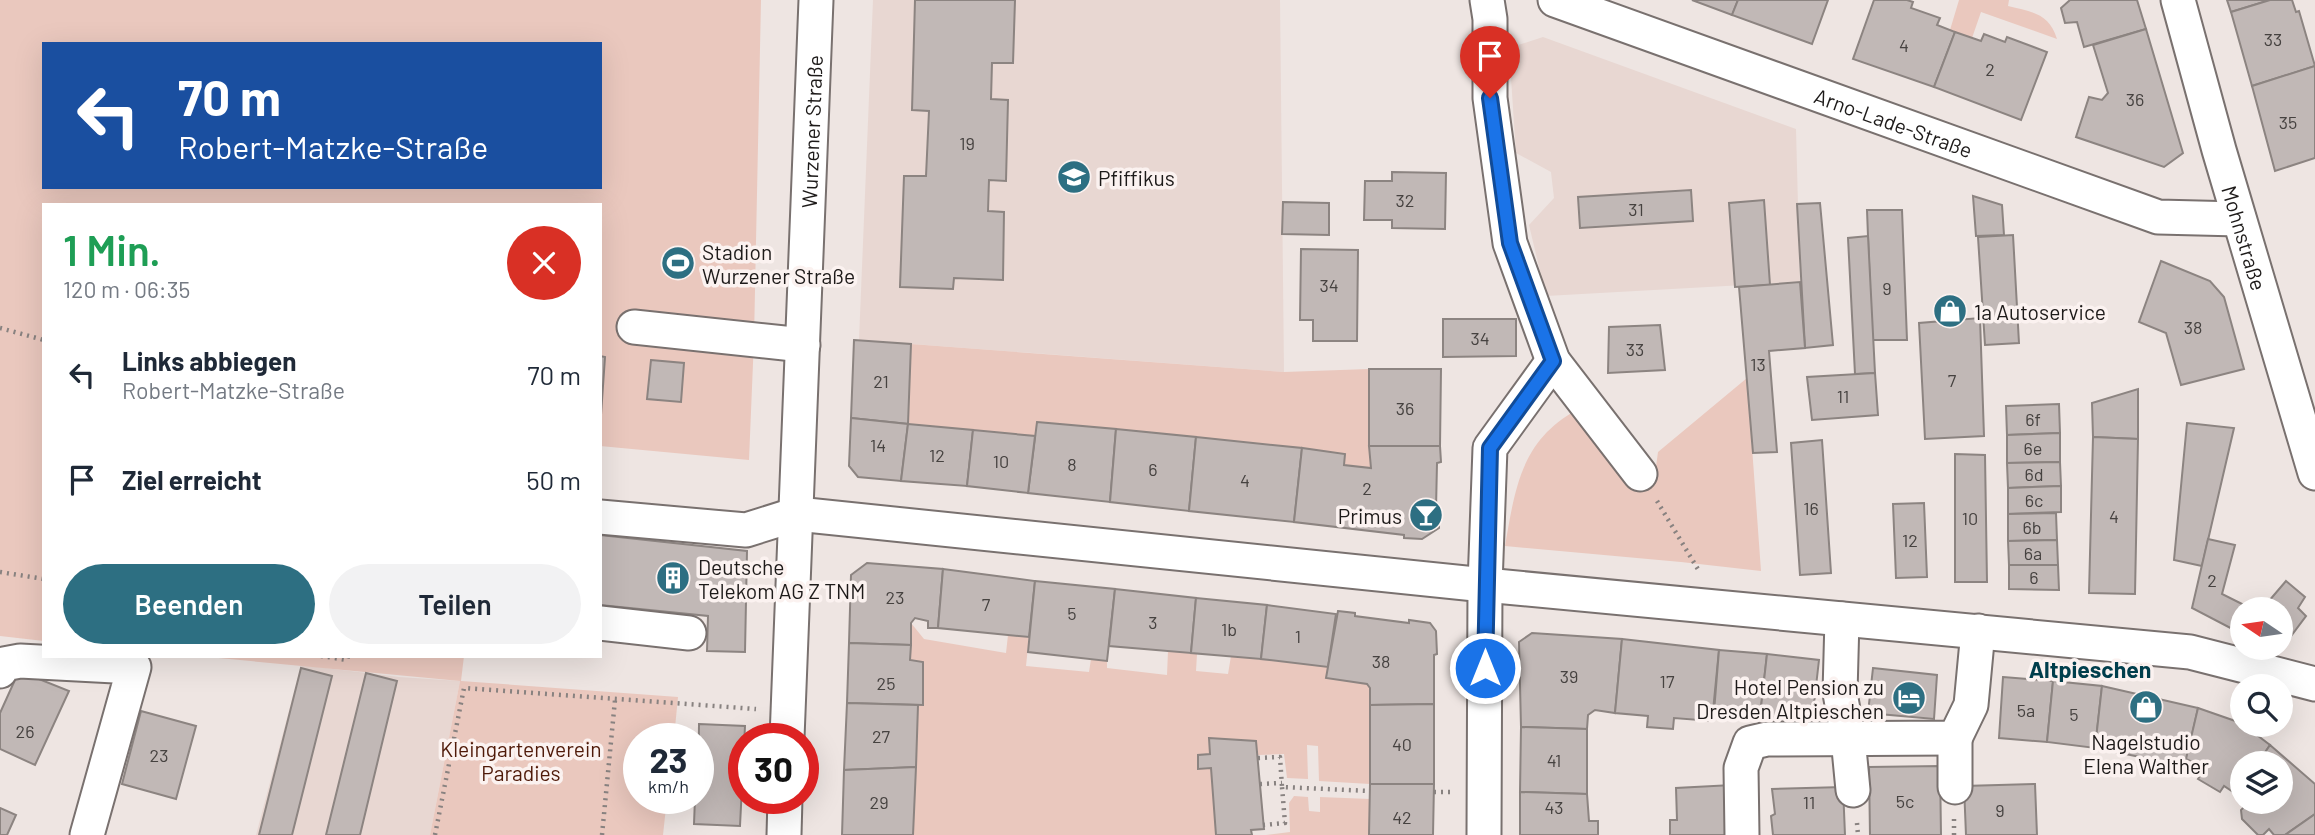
<!DOCTYPE html>
<html lang="de">
<head>
<meta charset="utf-8">
<style>
  :root { --surface:#fff; --page:#f2f2f3; --text:#1f2937; --muted:#747a83; --accent:#2d6f82 }
  body { margin:0; font-family:Barlow,sans-serif; background:var(--page); color:var(--text); height:100vh; display:flex; flex-direction:column; font-size:26px; white-space:nowrap }
  * { box-sizing:border-box; margin:0 }
  p { font-size:23px; color:var(--muted) }
  .icon { flex:none; width:38px; height:38px; fill:none; stroke:currentColor; stroke-width:2; stroke-linecap:round; stroke-linejoin:round }
  .map { position:relative; flex:1; overflow:hidden }
  .panel { position:absolute; left:42px; top:203px; width:560px; height:455px; display:flex; flex-direction:column; background:var(--surface); border-radius:0px; box-shadow:0 7px 28px #0002 }
  .panel>* { flex:none }
  .hud { position:absolute; left:42px; top:42px; width:560px; height:147px; border-radius:0px; box-shadow:0 7px 28px #0002; background:#1a4fa0; color:#fff; overflow:hidden }
  .needle { width:46px; rotate:283deg }
  .buttons { position:absolute; left:2230px; top:597px; display:grid; gap:14px }
  .buttons a { display:grid; place-items:center; width:63px; height:63px; border-radius:50%; background:var(--surface); box-shadow:0 7px 28px #0002; font-size:35px }
  .speed { position:absolute; left:623px; top:723px; display:flex; gap:14px; font-size:35px; font-weight:700; text-align:center }
  .speed>* { display:grid; place-content:center; width:91px; height:91px; border-radius:50%; background:var(--surface); box-shadow:0 7px 28px #0002; line-height:1 }
  .speed small { font-size:18px; font-weight:400 }
  .speed .limit { border:10px solid #d22; background:#fff; color:#111 }
  .pin { position:absolute; display:grid; place-items:center; width:60px; height:60px; color:#fff; margin:-72px -30px; border-radius:50% 50% 50% 0; rotate:-45deg; box-shadow:0 0 7px #0007 }
  .pin .icon { rotate:45deg }
  .me { position:absolute; width:77px; margin:-38px; rotate:0deg; stroke-linejoin:round; filter:drop-shadow(0 0 5px #0008) }
  .turn { display:flex; align-items:center; gap:24px; height:147px; padding:0 21px; font-size:32px }
  .turn .icon { width:91px; height:91px; stroke-width:2.5 }
  .turn b { display:block; font-size:49px; line-height:60px }
  .round { display:grid; place-items:center; flex:none; width:74px; height:74px; border-radius:37px; background:var(--page) }
  .head { display:flex; align-items:center; justify-content:space-between; height:119px; padding:0 21px }
  h1 { font-size:42px; font-weight:600; line-height:52px; color:#1e9e55 }
  .primary-button { display:flex; gap:14px; margin-top:auto; padding:14px 21px }
  .primary-button a { flex:1; height:80px; border-radius:42px; background:var(--accent); color:#fff; font-size:28px; font-weight:600; line-height:80px; text-align:center }
  .primary-button a+a { background:var(--page); color:var(--text) }
  ul { padding:0; list-style:none }
  li { display:flex; align-items:center; gap:21px; height:105px; padding:0 21px }
  li div { flex:1 }
  li b { display:block; font-size:26px }
  li em { font-style:normal }
  .map>svg:first-child { display:block }
</style>
</head>
<body>
<div class="map">
<svg width="2315" height="835" viewBox="0 0 2315 835">
  <rect width="100%" height="100%" fill="#eee5e2"/>
  <g fill="#e8d7d2">
    <path d="M 873,0 L 1280,0 L 1284,372 L 859,340 Z"/>
    <path d="M 1543,37 L 1796,129 L 1800,282 L 1546,296 L 1529,225 L 1554,198 L 1552,181 L 1551,172 L 1516,153 L 1509,48 Z"/>
    <path d="M 301,665 L 399,677 L 460,681 L 430,835 L 256,835 Z"/>
  </g>
  <g fill="#eac8be" fill-rule="evenodd">
    <path d="M 0,0 L 761,0 L 754,339 L 749,460 L 600,446 L 600,205 L 44,205 L 44,641 L 0,636 ZM 44,44 L 600,44 L 600,187 L 44,187 Z"/>
    <path d="M 1959,0 L 2009,0 L 2008,6 C 2032,12 2049,13 2057,39 L 1981,12 L 1972,38 L 1950,30 Z"/>
    <path d="M 911,344 L 1284,372 L 1369,369 L 1371,468 L 1344,465 L 1345,454 L 1196,437 L 1037,422 L 1035,436 L 908,424 Z"/>
    <path d="M 1747,378 L 1761,571 L 1681,562 L 1505,546 C 1515,489 1521,440 1577,410 L 1655,474 L 1658,452 Z"/>
    <path d="M 911,623 L 924,639 L 1006,653 L 1008,635 L 1029,637 L 1026,666 L 1089,672 L 1091,659 L 1107,661 L 1107,668 L 1167,675 L 1168,651 L 1197,654 L 1196,671 L 1228,674 L 1231,656 L 1328,667 L 1326,678 L 1367,684 L 1370,688 L 1370,784 L 1319,781 L 1318,746 L 1307,745 L 1308,779 L 1287,778 L 1284,754 L 1258,755 L 1256,741 L 1209,738 L 1210,754 L 1198,755 L 1198,768 L 1211,768 L 1216,835 L 913,835 L 918,705 L 923,704 L 923,663 L 910,660 Z"/>
    <path d="M 197,656 L 464,656 L 461,681 L 678,697 L 674,738 L 639,738 L 639,798 L 667,798 L 663,835 L 430,835 L 460,681 Z"/>
    <path d="M 1294,796 L 1308,797 L 1309,811 L 1320,812 L 1320,797 L 1370,799 L 1369,835 L 1266,835 L 1290,832 L 1289,803 Z"/>
  </g>
  <g fill="#c1b8b6" stroke="#8c8481" stroke-width="2">
    <path d="M 915,0 L 1015,0 L 1013,63 L 992,63 L 991,99 L 1008,100 L 1006,181 L 989,180 L 988,211 L 1004,212 L 1003,280 L 954,278 L 953,289 L 900,287 L 904,176 L 926,176 L 929,111 L 912,110 Z"/>
    <path d="M 1692,0 L 1738,0 L 1732,15 Z"/>
    <path d="M 1738,0 L 1828,0 L 1812,44 L 1732,15 Z"/>
    <path d="M 1874,0 L 1907,0 L 1913,2 L 1911,8 L 1940,18 L 1937,25 L 1955,32 L 1934,87 L 1853,59 Z"/>
    <path d="M 2070,0 L 2137,0 L 2146,29 L 2084,47 L 2077,22 L 2065,23 L 2061,8 Z"/>
    <path d="M 2227,0 L 2270,0 L 2231,12 Z"/>
    <path d="M 2270,0 L 2292,0 L 2296,12 L 2299,11 L 2315,66 L 2252,86 L 2231,12 Z"/>
    <path d="M 2146,29 L 2183,153 L 2164,167 L 2076,137 L 2089,97 L 2102,100 L 2108,93 L 2093,45 Z"/>
    <path d="M 1955,32 L 1981,41 L 1984,34 L 2005,42 L 2007,37 L 2047,52 L 2021,120 L 1934,87 Z"/>
    <path d="M 2315,66 L 2315,158 L 2275,171 L 2252,86 Z"/>
    <path d="M 1392,172 L 1446,173 L 1445,229 L 1392,228 L 1392,220 L 1364,220 L 1365,181 L 1392,181 Z"/>
    <path d="M 1691,190 L 1693,221 L 1580,228 L 1578,197 Z"/>
    <path d="M 1973,196 L 2002,205 L 2004,235 L 1976,236 Z"/>
    <path d="M 1764,200 L 1770,285 L 1735,287 L 1729,203 Z"/>
    <path d="M 1283,202 L 1329,203 L 1329,235 L 1282,234 Z"/>
    <path d="M 1820,203 L 1833,345 L 1805,348 L 1797,204 Z"/>
    <path d="M 1867,210 L 1902,210 L 1907,340 L 1872,340 Z"/>
    <path d="M 2013,235 L 2019,343 L 1985,345 L 1978,237 Z"/>
    <path d="M 1868,236 L 1875,373 L 1855,374 L 1848,238 Z"/>
    <path d="M 1301,249 L 1358,250 L 1357,341 L 1313,341 L 1313,320 L 1300,320 Z"/>
    <path d="M 2161,261 L 2210,281 L 2224,297 L 2244,369 L 2181,385 L 2166,333 L 2139,322 Z"/>
    <path d="M 1800,282 L 1805,348 L 1769,351 L 1777,452 L 1753,453 L 1739,287 Z"/>
    <path d="M 1980,318 L 1984,436 L 1925,439 L 1919,323 Z"/>
    <path d="M 1443,319 L 1516,319 L 1516,356 L 1443,357 Z"/>
    <path d="M 1660,325 L 1665,370 L 1608,373 L 1609,327 Z"/>
    <path d="M 854,340 L 911,344 L 908,424 L 851,418 Z"/>
    <path d="M 600,356 L 605,357 L 600,429 Z"/>
    <path d="M 651,360 L 684,363 L 681,402 L 647,399 Z"/>
    <path d="M 1369,369 L 1441,369 L 1440,446 L 1369,446 Z"/>
    <path d="M 1875,373 L 1878,415 L 1812,420 L 1807,377 Z"/>
    <path d="M 2138,389 L 2138,439 L 2093,437 L 2092,403 Z"/>
    <path d="M 2059,404 L 2060,433 L 2007,435 L 2006,406 Z"/>
    <path d="M 851,418 L 908,424 L 901,481 L 858,477 L 849,466 Z"/>
    <path d="M 1037,422 L 1116,429 L 1110,502 L 1028,493 Z"/>
    <path d="M 2187,423 L 2234,428 L 2202,566 L 2174,560 Z"/>
    <path d="M 908,424 L 973,430 L 967,486 L 901,481 Z"/>
    <path d="M 1116,429 L 1196,437 L 1189,511 L 1110,502 Z"/>
    <path d="M 973,430 L 1035,436 L 1028,493 L 967,486 Z"/>
    <path d="M 2060,433 L 2060,462 L 2007,463 L 2007,435 Z"/>
    <path d="M 1196,437 L 1302,448 L 1294,522 L 1189,511 Z"/>
    <path d="M 2093,437 L 2138,439 L 2135,594 L 2089,593 Z"/>
    <path d="M 1822,440 L 1831,573 L 1800,575 L 1791,443 Z"/>
    <path d="M 1369,446 L 1440,446 L 1441,462 L 1437,463 L 1436,509 L 1439,509 L 1439,528 L 1422,539 L 1404,538 L 1404,535 L 1294,522 L 1302,448 L 1345,454 L 1344,465 L 1371,468 Z"/>
    <path d="M 1955,454 L 1985,455 L 1987,582 L 1955,582 Z"/>
    <path d="M 2060,462 L 2061,486 L 2008,488 L 2007,463 Z"/>
    <path d="M 2061,486 L 2061,512 L 2008,514 L 2008,488 Z"/>
    <path d="M 1924,503 L 1927,577 L 1896,578 L 1893,504 Z"/>
    <path d="M 2056,513 L 2057,540 L 2008,541 L 2008,514 Z"/>
    <path d="M 600,535 L 747,551 L 745,652 L 707,651 L 708,616 L 600,605 Z"/>
    <path d="M 2208,539 L 2235,545 L 2222,594 L 2252,609 L 2242,609 L 2242,634 L 2192,608 Z"/>
    <path d="M 2057,540 L 2058,565 L 2009,565 L 2008,541 Z"/>
    <path d="M 867,563 L 943,569 L 938,628 L 928,628 L 928,621 L 915,618 L 911,623 L 911,645 L 849,643 L 851,575 Z"/>
    <path d="M 2009,565 L 2058,565 L 2059,590 L 2009,589 Z"/>
    <path d="M 943,569 L 1035,581 L 1029,637 L 938,628 Z"/>
    <path d="M 1035,581 L 1115,589 L 1107,661 L 1028,652 Z"/>
    <path d="M 2286,581 L 2305,597 L 2298,608 L 2306,616 L 2280,651 L 2276,648 L 2280,648 L 2280,609 L 2262,609 Z"/>
    <path d="M 1115,589 L 1196,598 L 1191,653 L 1109,646 Z"/>
    <path d="M 1196,598 L 1267,605 L 1261,659 L 1191,653 Z"/>
    <path d="M 1267,605 L 1336,614 L 1328,667 L 1261,659 Z"/>
    <path d="M 1338,611 L 1355,613 L 1355,616 L 1409,623 L 1409,620 L 1430,623 L 1436,631 L 1437,654 L 1434,655 L 1434,704 L 1370,705 L 1370,688 L 1367,684 L 1326,678 Z"/>
    <path d="M 1532,633 L 1622,639 L 1615,713 L 1595,710 L 1588,715 L 1587,729 L 1521,727 L 1519,642 Z"/>
    <path d="M 1622,639 L 1719,650 L 1712,721 L 1674,718 L 1673,729 L 1647,727 L 1648,716 L 1615,713 Z"/>
    <path d="M 849,643 L 911,645 L 910,660 L 923,662 L 923,705 L 847,703 Z"/>
    <path d="M 1719,650 L 1767,654 L 1760,716 L 1714,712 Z"/>
    <path d="M 1767,654 L 1819,660 L 1812,721 L 1760,716 Z"/>
    <path d="M 301,668 L 332,676 L 292,835 L 259,835 Z"/>
    <path d="M 1873,668 L 1937,675 L 1934,719 L 1868,713 Z"/>
    <path d="M 19,671 L 69,691 L 35,765 L 0,749 L 0,713 Z"/>
    <path d="M 366,673 L 397,681 L 360,835 L 326,835 Z"/>
    <path d="M 2003,677 L 2053,681 L 2047,742 L 1999,738 Z"/>
    <path d="M 2053,681 L 2102,686 L 2095,748 L 2047,742 Z"/>
    <path d="M 2102,686 L 2198,708 L 2185,766 L 2095,748 Z"/>
    <path d="M 847,703 L 918,705 L 916,767 L 844,770 Z"/>
    <path d="M 1434,704 L 1434,784 L 1370,784 L 1370,705 Z"/>
    <path d="M 2198,708 L 2241,723 L 2270,745 L 2258,763 L 2242,763 L 2242,786 L 2236,794 L 2224,786 L 2220,792 L 2198,779 L 2205,768 L 2186,759 Z"/>
    <path d="M 141,711 L 196,726 L 176,799 L 122,784 Z"/>
    <path d="M 699,724 L 745,726 L 740,826 L 694,824 L 695,798 L 698,798 Z"/>
    <path d="M 1521,727 L 1587,729 L 1587,794 L 1520,792 Z"/>
    <path d="M 1209,738 L 1256,741 L 1264,829 L 1251,830 L 1252,835 L 1216,835 L 1211,768 L 1198,769 L 1198,755 L 1210,754 Z"/>
    <path d="M 2270,745 L 2315,784 L 2315,814 L 2285,835 L 2274,835 L 2269,829 L 2263,835 L 2258,835 L 2242,819 L 2241,810 L 2248,803 L 2246,802 L 2280,802 L 2280,763 L 2258,763 Z"/>
    <path d="M 1940,766 L 1941,835 L 1870,835 L 1869,767 Z"/>
    <path d="M 916,767 L 913,835 L 842,835 L 844,770 Z"/>
    <path d="M 1370,784 L 1434,784 L 1433,835 L 1369,835 Z"/>
    <path d="M 2035,784 L 2037,835 L 1966,835 L 1964,786 Z"/>
    <path d="M 1732,785 L 1734,835 L 1670,835 L 1670,820 L 1677,820 L 1676,788 Z"/>
    <path d="M 1843,787 L 1845,835 L 1773,835 L 1771,816 L 1775,814 L 1772,789 Z"/>
    <path d="M 1520,792 L 1587,794 L 1589,821 L 1598,821 L 1598,835 L 1520,835 Z"/>
    <path d="M 0,808 L 16,815 L 7,835 L 0,835 Z"/>
    <path d="M 2315,814 L 2315,835 L 2285,835 Z"/>
  </g>
  <g fill="none" stroke-linecap="round" stroke-linejoin="round">
    <g stroke="#79716f" stroke-width="37">
      <g id="minor">
        <path d="M 1487,0 L 1490,19 L 1490,98 L 1510,243 L 1553,361 L 1640,474"/>
        <path id="s1" d="M 1555,0 L 2158,217 L 2239,219"/>
        <path id="s2" d="M 2178,0 L 2219,150 L 2315,473"/>
        <path d="M 634,327 L 803,345"/>
        <path d="M 600,517 L 746,530 L 797,514 L 1485,585 L 2190,652 L 2315,684"/>
        <path d="M 1842,619 L 1840,693 L 1848,738 L 1853,790"/>
        <path d="M 600,623 L 689,633"/>
        <path d="M 0,671 L 4,664 L 20,661 L 134,667 L 87,835"/>
        <path id="s3" d="M 787,738 L 816,0"/>
        <path d="M 1955,787 L 1955,738"/>
        <path d="M 784,835 L 785,798"/>
        <path d="M 1484,835 L 1485,585 L 1490,448 L 1553,361"/>
        <path d="M 1742,835 L 1741,768 L 1750,743 L 1767,739 L 1955,738 L 1971,705 L 1978,631"/>
      </g>
    </g>
    <g stroke="#888280" stroke-width="4.5" stroke-dasharray="2 5" stroke-linecap="butt">
      <path d="M 0,328 L 44,340"/>
      <path d="M 1657,501 L 1699,571"/>
      <path d="M 0,572 L 44,579"/>
      <path d="M 321,656 L 347,660 L 348,656"/>
      <path d="M 1258,758 L 1280,757 L 1282,787 L 1370,791"/>
      <path d="M 1260,784 L 1282,783"/>
      <path d="M 1434,792 L 1452,792"/>
      <path d="M 1857,823 L 1858,835"/>
      <path d="M 1263,825 L 1285,823 L 1282,787"/>
      <path d="M 435,835 L 464,688 L 756,709"/>
      <path d="M 602,835 L 615,700"/>
      <path d="M 1954,835 L 1954,818"/>
    </g>
    <use href="#minor" stroke="#fff" stroke-width="33"/>
  </g>
  <g fill="none" stroke-linecap="round" stroke-linejoin="round">
    <g stroke="#114b97" stroke-width="18">
      <path id="route" d="M 1485,668 L 1490,448 L 1553,361 L 1510,243 L 1490,98"/>
    </g>
    <use href="#route" stroke="#1a73e8" stroke-width="12"/>
  </g>
  <defs>
    <g id="school-disc" transform="scale(1.75)"><circle r="9.5" fill="#2d6f82" stroke="#fbf2f0"/><path d="M0-5L7-2L0 1L-7-2ZM-4 1L0 2.5L4 1V4Q0 6-4 4Z" fill="#fff"/></g>
    <g id="stadium-disc" transform="scale(1.75)"><circle r="9.5" fill="#2d6f82" stroke="#fbf2f0"/><path d="M0-5a6.5 5 0 1 0 0 10a6.5 5 0 1 0 0-10ZM-3.5-1.8h7v3.6h-7Z" fill="#fff"/></g>
    <g id="shop-disc" transform="scale(1.75)"><circle r="9.5" fill="#2d6f82" stroke="#fbf2f0"/><path d="M-5-2.5h2.3a2.7 3.5 0 0 1 5.4 0H5L5.5 6h-11ZM-1.5-2.5h3a1.5 2.3 0 0 0-3 0Z" fill="#fff"/></g>
    <g id="bar-disc" transform="scale(1.75)"><circle r="9.5" fill="#2d6f82" stroke="#fbf2f0"/><path d="M-6-5H6L.8 .8V4.5H3.5V6h-7V4.5H-.8V.8Z" fill="#fff"/></g>
    <g id="building-disc" transform="scale(1.75)"><circle r="9.5" fill="#2d6f82" stroke="#fbf2f0"/><path d="M-4-6H4V6H1V3H-1V6H-4ZM-2.5-4.3h1.7v1.8h-1.7ZM.8-4.3h1.7v1.8H.8ZM-2.5-1h1.7V.8h-1.7ZM.8-1h1.7V.8H.8Z" fill="#fff"/></g>
    <g id="hotel-disc" transform="scale(1.75)"><circle r="9.5" fill="#2d6f82" stroke="#fbf2f0"/><path d="M-6-4.5h1.5V1H6V5H4.5V3h-9V5H-6ZM-4 0a1.8 1.8 0 1 1 3.6 0ZM.5 0V-2.5h3Q6-2.5 6 0Z" fill="#fff"/></g>
  </defs>
  <g fill-rule="evenodd">
    <use href="#school-disc" x="1074" y="177"/>
    <use href="#stadium-disc" x="678" y="263"/>
    <use href="#shop-disc" x="1950" y="311"/>
    <use href="#bar-disc" x="1426" y="515"/>
    <use href="#building-disc" x="673" y="578"/>
    <use href="#hotel-disc" x="1909" y="698"/>
    <use href="#shop-disc" x="2146" y="707"/>
  </g>
  <g text-anchor="middle" dominant-baseline="central" stroke-width="7" stroke-linejoin="round" paint-order="stroke">
    <g font-size="18" fill="#464240">
      <text x="2273" y="39">33</text>
      <text x="1904" y="45">4</text>
      <text x="1990" y="69">2</text>
      <text x="2135" y="99">36</text>
      <text x="2288" y="122">35</text>
      <text x="967" y="143">19</text>
      <text x="1405" y="200">32</text>
      <text x="1636" y="209">31</text>
      <text x="1329" y="285">34</text>
      <text x="1887" y="288">9</text>
      <text x="2193" y="327">38</text>
      <text x="1480" y="338">34</text>
      <text x="1635" y="349">33</text>
      <text x="1758" y="364">13</text>
      <text x="1952" y="380">7</text>
      <text x="881" y="381">21</text>
      <text x="1843" y="396">11</text>
      <text x="1405" y="408">36</text>
      <text x="2033" y="419">6f</text>
      <text x="878" y="445">14</text>
      <text x="2033" y="448">6e</text>
      <text x="937" y="455">12</text>
      <text x="1001" y="461">10</text>
      <text x="1072" y="464">8</text>
      <text x="1153" y="469">6</text>
      <text x="2034" y="474">6d</text>
      <text x="1245" y="480">4</text>
      <text x="1367" y="488">2</text>
      <text x="2034" y="500">6c</text>
      <text x="1811" y="508">16</text>
      <text x="2114" y="516">4</text>
      <text x="1970" y="518">10</text>
      <text x="2032" y="527">6b</text>
      <text x="1910" y="540">12</text>
      <text x="2033" y="553">6a</text>
      <text x="2034" y="577">6</text>
      <text x="2212" y="580">2</text>
      <text x="895" y="597">23</text>
      <text x="986" y="604">7</text>
      <text x="1072" y="613">5</text>
      <text x="1153" y="622">3</text>
      <text x="1229" y="629">1b</text>
      <text x="1298" y="636">1</text>
      <text x="1381" y="661">38</text>
      <text x="1569" y="676">39</text>
      <text x="1667" y="681">17</text>
      <text x="886" y="683">25</text>
      <text x="2026" y="710">5a</text>
      <text x="2074" y="714">5</text>
      <text x="25" y="731">26</text>
      <text x="881" y="736">27</text>
      <text x="1402" y="744">40</text>
      <text x="159" y="755">23</text>
      <text x="1554" y="760">41</text>
      <text x="1905" y="801">5c</text>
      <text x="879" y="802">29</text>
      <text x="1809" y="802">11</text>
      <text x="1554" y="807">43</text>
      <text x="2000" y="810">9</text>
      <text x="1402" y="817">42</text>
    </g>
    <g font-size="21" fill="#1d1a19" stroke="#fbf2f0">
      <text stroke="none"><textPath href="#s1" startOffset="360">Arno-Lade-Straße</textPath></text>
      <text stroke="none"><textPath href="#s3" startOffset="607">Wurzener Straße</textPath></text>
      <text stroke="none"><textPath href="#s2" startOffset="247">Mohnstraße</textPath></text>
    </g>
    <g font-size="21" fill="#1d1a19" stroke="#fbf2f0" text-anchor="start">
      <text x="1098" y="177">Pfiffikus</text>
      <text x="702" y="251">Stadion<tspan x="702" dy="24">Wurzener Straße</tspan></text>
      <text x="1974" y="311">1a Autoservice</text>
      <text x="1402" y="515" text-anchor="end">Primus</text>
      <text x="698" y="566">Deutsche<tspan x="698" dy="24">Telekom AG Z TNM</tspan></text>
      <text x="1884" y="686" text-anchor="end">Hotel Pension zu<tspan x="1884" dy="24">Dresden Altpieschen</tspan></text>
      <text x="2146" y="741" text-anchor="middle">Nagelstudio<tspan x="2146" dy="24">Elena Walther</tspan></text>
    </g>
    <g font-size="21" fill="#4f1a09" stroke="#fbf2f0">
      <text x="521" y="748">Kleingartenverein<tspan x="521" dy="24">Paradies</tspan></text>
    </g>
    <g font-size="23" font-weight="bold" fill="#013e4c" stroke="#fbf2f0">
      <text x="2090" y="669">Altpieschen</text>
    </g>
  </g>
</svg>
<div class="buttons">
<a><svg class="needle" viewBox="-14 -14 28 28"><path d="M0-13l5 13h-10z" fill="#e53935"/><path d="M0 13l5-13h-10z" fill="#747a83"/></svg></a>
<a><svg class="icon" aria-label="search" viewBox="0 0 24 24"><circle cx="10" cy="10" r="6"/><path d="M15 15l6 6"/></svg></a>
<a><svg class="icon" aria-label="layers" viewBox="0 0 24 24"><path d="M12 4l9 5-9 5-9-5zM3 14l9 5 9-5"/></svg></a>
</div>
<div class="speed"><div>23<small>km/h</small></div><div class="limit">30</div></div>
<div class="pin" style="left:1490px;top:98px;background:#d93025"><svg class="icon" aria-label="arrive" viewBox="0 0 24 24"><path d="M6 21V4h12l-3 4 3 4H6"/></svg></div>
<svg class="me" style="left:1485px;top:668px" viewBox="-20 -20 40 40"><circle r="17" fill="#1a73e8" stroke="#fff" stroke-width="3"/><path d="M0-11L8 9 0 5-8 9z" fill="#fff"/></svg>
<div class="hud">
<div class="turn"><svg class="icon" aria-label="left" viewBox="0 0 24 24"><path d="M17 20v-9H6M10 6l-5 5 5 5"/></svg><div><b>70 m</b>Robert-Matzke-Straße</div></div>
</div>
<section class="panel">
<div class="head"><div><h1>1 Min.</h1><p>120 m · 06:35</p></div><a class="round" style="background:#d93025;color:#fff"><svg class="icon" aria-label="close" viewBox="0 0 24 24"><path d="M6 6l12 12M18 6L6 18"/></svg></a></div>
<ul>
<li><svg class="icon" aria-label="left" viewBox="0 0 24 24"><path d="M17 20v-9H6M10 6l-5 5 5 5"/></svg><div><b>Links abbiegen</b><p>Robert-Matzke-Straße</p></div><em>70 m</em></li>
<li><svg class="icon" aria-label="arrive" viewBox="0 0 24 24"><path d="M6 21V4h12l-3 4 3 4H6"/></svg><div><b>Ziel erreicht</b></div><em>50 m</em></li>
</ul>
<div class="primary-button"><a>Beenden</a><a>Teilen</a></div>
</section>
</div>
</body>
</html>
